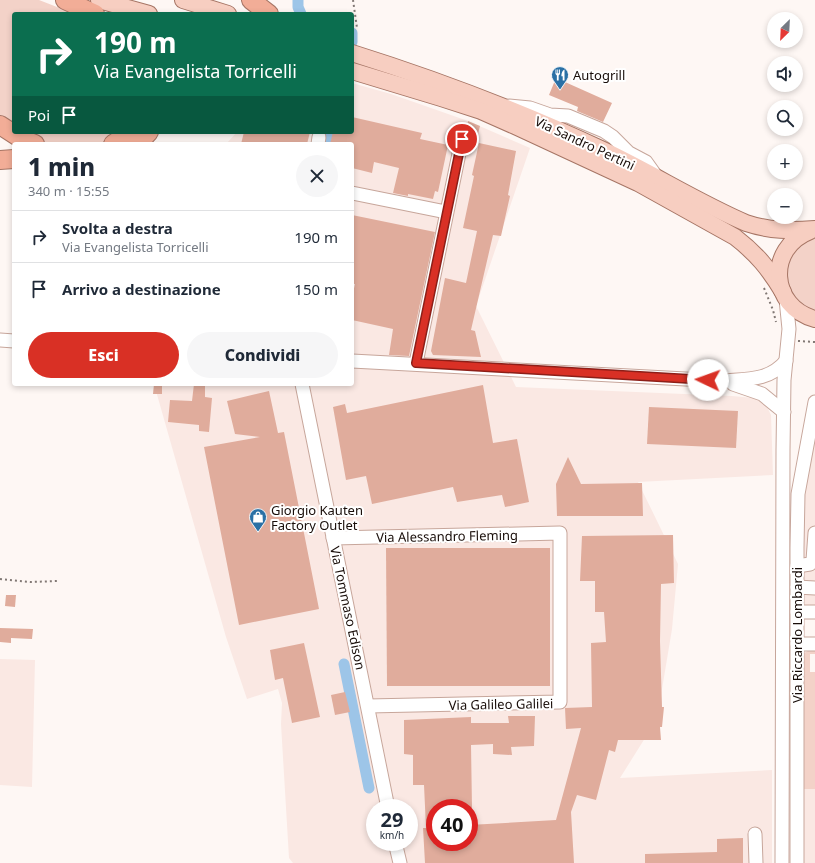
<!DOCTYPE html>
<html lang="it">
<head>
<meta charset="utf-8">
<style>
  :root { --surface:#fff; --page:#f6f6f7; --text:#1f2937; --muted:#747a83; --line:#e0e1e3; --accent:#d93025 }
  body { margin:0; font-family:"Noto Sans",sans-serif; background:var(--page); color:var(--text); height:100vh; display:flex; flex-direction:column; font-size:15px; white-space:nowrap }
  * { box-sizing:border-box; margin:0 }
  p { font-size:13px; color:var(--muted) }
  .icon { flex:none; width:22px; height:22px; fill:none; stroke:currentColor; stroke-width:2; stroke-linecap:round; stroke-linejoin:round }
  .map { position:relative; flex:1; overflow:hidden }
  .side { position:absolute; left:12px; top:142px; width:342px; height:244px; display:flex; flex-direction:column; background:var(--surface); border-radius:4px; box-shadow:0 2px 6px #0003 }
  .side>* { flex:none }
  .banner { position:absolute; left:12px; top:12px; width:342px; height:122px; border-radius:4px; box-shadow:0 2px 6px #0003; background:#0b6e4f; color:#fff; overflow:hidden }
  .needle { width:26px; rotate:204deg }
  .tools { position:absolute; left:767px; top:12px; display:grid; gap:8px }
  .tools a { display:grid; place-items:center; width:36px; height:36px; border-radius:50%; background:var(--surface); box-shadow:0 2px 6px #0003; font-size:20px }
  .speed { position:absolute; left:366px; top:799px; display:flex; gap:8px; font-size:20px; font-weight:700; text-align:center }
  .speed>* { display:grid; place-content:center; width:52px; height:52px; border-radius:50%; background:var(--surface); box-shadow:0 2px 6px #0003; line-height:1 }
  .speed small { font-size:10px; font-weight:400 }
  .speed .limit { border:6px solid #d22; background:#fff; color:#111 }
  .pin { position:absolute; display:grid; place-items:center; width:34px; height:34px; color:#fff; margin:-17px; border:2px solid #fff; border-radius:50%; box-shadow:0 1px 4px #0007 }
  .me { position:absolute; width:44px; margin:-22px; rotate:273deg; stroke-linejoin:round; filter:drop-shadow(0 0 3px #0008) }
  .turn { display:flex; align-items:center; gap:14px; height:84px; padding:0 16px; font-size:18px }
  .turn .icon { width:52px; height:52px; stroke-width:2.5 }
  .turn b { display:block; font-size:28px; line-height:34px }
  .then { display:flex; align-items:center; height:38px; padding:0 16px; background:#0003; gap:8px; font-size:15px }
  .round { display:grid; place-items:center; flex:none; width:42px; height:42px; border-radius:21px; background:var(--page) }
  .summary { display:flex; align-items:center; justify-content:space-between; height:68px; padding:0 16px }
  h1 { font-size:24px; font-weight:800; line-height:30px }
  .button { display:flex; gap:8px; margin-top:auto; padding:8px 16px }
  .button a { flex:1; height:46px; border-radius:24px; background:var(--accent); color:#fff; font-size:16px; font-weight:800; line-height:46px; text-align:center }
  .button a+a { background:var(--page); color:var(--text) }
  ul { padding:0; list-style:none }
  li { display:flex; align-items:center; gap:12px; height:52px; padding:0 16px; border-top:1px solid var(--line) }
  li div { flex:1 }
  li b { display:block; font-size:15px }
  li em { font-style:normal }
  .map>svg:first-child { display:block }
</style>
</head>
<body>
<div class="map">
<svg width="815" height="863" viewBox="0 0 815 863">
  <rect width="100%" height="100%" fill="#fef7f4"/>
  <g fill="#fae8e3" fill-rule="evenodd">
    <path d="M 352,83 L 391,94 L 468,121 L 530,148 L 476,306 L 516,387 L 732,396 L 754,398 L 766,405 L 771,415 L 773,475 L 638,482 L 678,564 L 672,629 L 657,719 L 620,778 L 772,770 L 772,863 L 293,863 L 289,858 L 281,724 L 282,703 L 278,689 L 247,699 L 226,637 L 154,384 L 352,384 L 352,144 L 226,144 L 237,132 L 352,132 ZM 375,808 L 409,808 L 409,842 L 375,842 ZM 435,808 L 469,808 L 469,842 L 435,842 Z"/>
    <path d="M 815,437 L 815,605 L 805,605 L 803,521 L 805,483 Z"/>
    <path d="M 0,659 L 35,660 L 32,787 L 0,785 Z"/>
    <path d="M 802,789 L 815,789 L 815,863 L 804,863 Z"/>
  </g>
  <g fill="#f3d2c8">
    <path d="M 0,0 L 39,0 L 75,14 L 14,14 L 14,129 L 0,120 Z"/>
    <path d="M 19,132 L 122,132 L 112,139 L 101,144 L 49,144 Z"/>
    <path d="M 815,238 L 815,311 L 805,308 L 787,290 L 786,264 L 800,244 Z"/>
    <path d="M 815,650 L 815,654 L 810,654 L 810,672 L 815,672 L 815,789 L 802,789 L 804,653 L 808,651 Z"/>
  </g>
  <g fill="none" stroke-linecap="round" stroke-linejoin="round">
    <g stroke="#9dc5e8" stroke-width="11">
      <path d="M 298,0 L 298,7 L 301,14"/>
      <path d="M 352,33 L 352,42"/>
      <path d="M 325,144 L 328,132"/>
      <path d="M 344,664 L 369,788"/>
    </g>
  </g>
  <g fill="#e0ac9c">
    <path d="M 556,78 L 612,103 L 603,122 L 577,111 L 578,107 L 549,95 Z"/>
    <path d="M 352,117 L 422,133 L 420,139 L 448,145 L 438,192 L 435,191 L 433,199 L 408,194 L 408,196 L 393,193 L 399,168 L 374,162 L 372,173 L 352,168 L 352,144 L 330,144 L 333,132 L 352,132 Z"/>
    <path d="M 468,121 L 480,126 L 477,138 L 469,136 L 467,133 Z"/>
    <path d="M 244,132 L 310,132 L 307,144 L 241,144 Z"/>
    <path d="M 479,143 L 516,151 L 508,195 L 510,196 L 501,236 L 493,235 L 471,330 L 475,331 L 481,357 L 433,355 L 431,351 L 445,278 L 466,283 L 477,231 L 463,228 L 474,176 L 472,175 Z"/>
    <path d="M 352,215 L 435,232 L 409,356 L 389,355 L 393,329 L 352,320 L 352,297 L 355,284 L 352,284 Z"/>
    <path d="M 154,384 L 162,384 L 162,394 L 153,394 Z"/>
    <path d="M 194,384 L 205,384 L 205,397 L 212,398 L 209,432 L 199,431 L 199,425 L 168,422 L 170,400 L 192,401 Z"/>
    <path d="M 483,385 L 493,443 L 517,439 L 529,502 L 505,507 L 502,495 L 457,502 L 453,487 L 372,504 L 366,476 L 346,480 L 333,407 L 345,404 L 347,413 Z"/>
    <path d="M 269,391 L 278,433 L 284,432 L 319,609 L 239,625 L 204,447 L 260,437 L 235,434 L 227,401 Z"/>
    <path d="M 649,407 L 738,411 L 736,448 L 647,444 Z"/>
    <path d="M 568,457 L 581,484 L 642,483 L 643,516 L 557,516 L 556,484 Z"/>
    <path d="M 673,535 L 674,583 L 661,584 L 660,641 L 662,707 L 664,707 L 662,727 L 660,727 L 661,740 L 618,740 L 615,752 L 609,750 L 596,800 L 577,795 L 571,812 L 574,863 L 425,863 L 423,828 L 426,828 L 424,785 L 413,785 L 413,755 L 404,754 L 404,720 L 471,717 L 471,723 L 509,723 L 508,716 L 535,716 L 534,746 L 511,747 L 512,755 L 493,754 L 493,744 L 471,745 L 472,808 L 435,808 L 435,842 L 469,842 L 469,825 L 556,820 L 581,728 L 566,729 L 565,708 L 592,707 L 591,643 L 606,642 L 604,612 L 595,612 L 595,581 L 580,581 L 582,536 Z"/>
    <path d="M 386,548 L 550,548 L 550,686 L 387,686 Z"/>
    <path d="M 6,595 L 16,595 L 15,607 L 5,606 Z"/>
    <path d="M 0,628 L 33,629 L 32,639 L 11,638 L 11,643 L 0,642 Z"/>
    <path d="M 304,643 L 320,717 L 292,723 L 283,678 L 275,680 L 270,650 Z"/>
    <path d="M 345,692 L 350,712 L 335,715 L 331,695 Z"/>
    <path d="M 743,838 L 743,863 L 645,863 L 645,854 L 717,852 L 717,839 Z"/>
  </g>
  <g fill="none" stroke-linecap="round" stroke-linejoin="round">
    <g stroke="#c7a69b" stroke-width="15">
      <g id="minor">
        <path d="M 509,106 L 530,108 L 550,115 L 568,116 L 604,131 L 613,137 L 629,153 L 646,162 L 656,176"/>
        <path d="M 318,144 L 319,137"/>
        <path d="M 352,193 L 446,212"/>
        <path d="M 0,340 L 14,341"/>
        <path d="M 352,361 L 723,381 C 747,379 769,381 786,361"/>
        <path d="M 416,363 L 462,139"/>
        <path d="M 302,384 L 388,808"/>
        <path d="M 733,384 L 762,394 L 784,412"/>
        <path d="M 333,538 L 560,533 L 560,702 L 368,706"/>
        <path d="M 797,566 L 810,564 L 813,560 L 815,533"/>
        <path d="M 797,587 L 815,588"/>
        <path d="M 797,612 L 815,612"/>
        <path d="M 797,644 L 815,644"/>
        <path d="M 755,834 L 756,863"/>
        <path d="M 395,842 L 400,863"/>
        <path d="M 782,863 L 783,450 L 784,380 L 789,329 L 786,299"/>
        <path d="M 797,863 L 797,548 L 798,494 L 815,402"/>
      </g>
    </g>
    <g stroke="#a67565" stroke-width="18">
      <g id="major">
        <path d="M 99,0 L 149,14"/>
        <path d="M 183,0 L 228,14"/>
        <path d="M 352,53 C 438,80 522,112 603,150 C 652,173 697,202 746,223 C 770,231 791,231 815,229"/>
        <path d="M 352,71 L 441,98 L 481,111 L 515,126 L 638,183 L 735,237 C 757,254 769,269 783,292"/>
        <path d="M 810,231 C 766,248 770,307 815,319"/>
      </g>
    </g>
    <g stroke="#a67565" stroke-width="20">
      <g id="highway">
        <path d="M 65,0 L 95,14"/>
        <path d="M 251,0 L 269,14"/>
        <path d="M 0,125 L 20,138 L 35,144"/>
        <path d="M 113,144 L 131,132"/>
        <path d="M 138,144 L 149,132"/>
        <path d="M 0,160 L 14,159"/>
      </g>
    </g>
    <g stroke="#817874" stroke-width="2" stroke-dasharray="2 3" stroke-linecap="butt">
      <path d="M 353,0 L 357,28"/>
      <path d="M 764,288 L 773,310 L 776,322"/>
      <path d="M 798,341 L 815,342"/>
      <path d="M 0,579 L 30,582 L 57,581"/>
    </g>
    <use href="#minor" stroke="#fff" stroke-width="13"/>
    <use href="#major" stroke="#f7cec1" stroke-width="16"/>
    <use href="#highway" stroke="#f2ad97" stroke-width="18"/>
  </g>
  <g fill="none" stroke-linecap="round" stroke-linejoin="round">
    <g stroke="#8d1f18" stroke-width="10">
      <path id="route" d="M 462,139 L 416,363 L 708,380"/>
    </g>
    <use href="#route" stroke="#d93025" stroke-width="7"/>
  </g>
  <defs>
    <g id="restaurant-pin" transform="scale(0.9)"><path d="M0 17L-7.5 6A9.5 9.5 0 1 1 7.5 6Z" fill="#2a70a5" stroke="#fff"/><path d="M-5-6h1v4h1v-4h1v4h1v-4h1v5L-1.5 .5V6h-2V.5L-5-1ZM5-6V6H3V1.5H1.5Q1.5-4 5-6Z" fill="#fff"/></g>
    <g id="shop-pin" transform="scale(0.9)"><path d="M0 17L-7.5 6A9.5 9.5 0 1 1 7.5 6Z" fill="#2a70a5" stroke="#fff"/><path d="M-5-2.5h2.3a2.7 3.5 0 0 1 5.4 0H5L5.5 6h-11ZM-1.5-2.5h3a1.5 2.3 0 0 0-3 0Z" fill="#fff"/></g>
  </defs>
  <g fill-rule="evenodd">
    <use href="#restaurant-pin" x="560" y="75"/>
    <use href="#shop-pin" x="258" y="517"/>
  </g>
  <g text-anchor="middle" dominant-baseline="central" stroke-width="4" stroke-linejoin="round" paint-order="stroke">
    <g font-size="13" fill="#180d09" stroke="#fff" text-anchor="start">
      <text x="573" y="75">Autogrill</text>
      <text x="271" y="510">Giorgio Kauten<tspan x="271" dy="15">Factory Outlet</tspan></text>
    </g>
    <g font-size="13" fill="#180d09" stroke="#fff">
      <text transform="translate(585 143) rotate(25)">Via Sandro Pertini</text>
      <text transform="translate(447 536) rotate(-1)">Via Alessandro Fleming</text>
      <text transform="translate(348 608) rotate(78)">Via Tommaso Edison</text>
      <text transform="translate(797 635) rotate(-90)">Via Riccardo Lombardi</text>
      <text transform="translate(501 704) rotate(-1)">Via Galileo Galilei</text>
    </g>
  </g>
</svg>
<div class="tools">
<a><svg class="needle" viewBox="-14 -14 28 28"><path d="M0-13l5 13h-10z" fill="#e53935"/><path d="M0 13l5-13h-10z" fill="#747a83"/></svg></a>
<a><svg class="icon" aria-label="sound" viewBox="0 0 24 24"><path d="M4 9h4l5-4v14l-5-4H4zM17 9q2 3 0 6"/></svg></a>
<a><svg class="icon" aria-label="search" viewBox="0 0 24 24"><circle cx="10" cy="10" r="6"/><path d="M15 15l6 6"/></svg></a>
<a>+</a>
<a>−</a>
</div>
<div class="speed"><div>29<small>km/h</small></div><div class="limit">40</div></div>
<div class="pin" style="left:462px;top:139px;background:#d93025"><svg class="icon" aria-label="arrive" viewBox="0 0 24 24"><path d="M6 21V4h12l-3 4 3 4H6"/></svg></div>
<svg class="me" style="left:708px;top:380px" viewBox="-20 -20 40 40"><circle r="19" fill="#fff"/><path d="M0-13L10 11 0 6-10 11z" fill="#d93025"/></svg>
<div class="banner">
<div class="turn"><svg class="icon" aria-label="right" viewBox="0 0 24 24"><path d="M7 20v-9h11M14 6l5 5-5 5"/></svg><div><b>190 m</b>Via Evangelista Torricelli</div></div>
<div class="then">Poi<svg class="icon" aria-label="arrive" viewBox="0 0 24 24"><path d="M6 21V4h12l-3 4 3 4H6"/></svg></div>
</div>
<section class="side">
<div class="summary"><div><h1>1 min</h1><p>340 m · 15:55</p></div><a class="round"><svg class="icon" aria-label="close" viewBox="0 0 24 24"><path d="M6 6l12 12M18 6L6 18"/></svg></a></div>
<ul>
<li><svg class="icon" aria-label="right" viewBox="0 0 24 24"><path d="M7 20v-9h11M14 6l5 5-5 5"/></svg><div><b>Svolta a destra</b><p>Via Evangelista Torricelli</p></div><em>190 m</em></li>
<li><svg class="icon" aria-label="arrive" viewBox="0 0 24 24"><path d="M6 21V4h12l-3 4 3 4H6"/></svg><div><b>Arrivo a destinazione</b></div><em>150 m</em></li>
</ul>
<div class="button"><a>Esci</a><a>Condividi</a></div>
</section>
</div>
</body>
</html>
